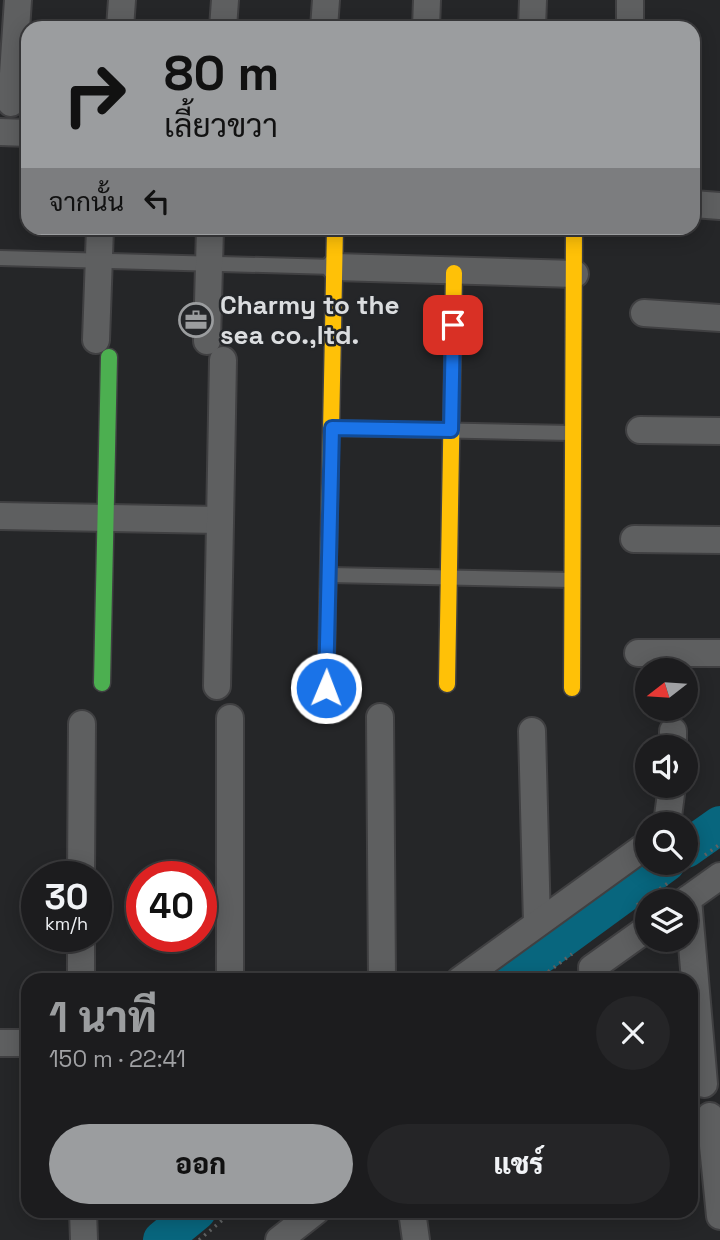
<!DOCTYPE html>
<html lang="th">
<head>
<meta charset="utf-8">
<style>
  :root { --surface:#1c1c1e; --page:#252527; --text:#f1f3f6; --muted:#a0a1a4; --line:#3a3a3c; --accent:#9b9d9f }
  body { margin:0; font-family:"Space Grotesk",Sarabun,sans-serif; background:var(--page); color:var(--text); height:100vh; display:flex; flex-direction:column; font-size:26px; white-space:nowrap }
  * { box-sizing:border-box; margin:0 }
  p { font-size:23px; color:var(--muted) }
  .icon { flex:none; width:38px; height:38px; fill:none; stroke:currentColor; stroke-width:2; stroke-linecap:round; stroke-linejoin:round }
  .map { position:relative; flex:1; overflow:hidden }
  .drawer { position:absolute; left:21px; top:973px; width:677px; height:245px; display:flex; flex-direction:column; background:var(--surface); border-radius:21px; box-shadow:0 4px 18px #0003,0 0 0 2px var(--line) }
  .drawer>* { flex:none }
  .banner { position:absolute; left:21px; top:21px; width:679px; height:214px; border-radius:21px; box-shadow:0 4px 18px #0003,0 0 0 2px var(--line); background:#9b9d9f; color:#111; overflow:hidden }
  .needle { width:46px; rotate:253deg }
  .tools { position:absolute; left:635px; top:658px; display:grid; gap:14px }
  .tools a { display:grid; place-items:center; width:63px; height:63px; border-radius:50%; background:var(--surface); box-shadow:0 4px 18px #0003,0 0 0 2px var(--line); font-size:35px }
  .speed { position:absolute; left:21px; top:861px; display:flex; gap:14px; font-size:35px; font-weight:700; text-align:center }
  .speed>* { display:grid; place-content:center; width:91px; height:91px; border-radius:50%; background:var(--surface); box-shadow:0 4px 18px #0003,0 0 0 2px var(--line); line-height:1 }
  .speed small { font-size:18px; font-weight:400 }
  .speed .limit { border:10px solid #d22; background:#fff; color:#111 }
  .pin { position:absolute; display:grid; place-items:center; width:60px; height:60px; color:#fff; margin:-30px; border-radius:14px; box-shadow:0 4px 10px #0006 }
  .me { position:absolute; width:77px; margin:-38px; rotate:1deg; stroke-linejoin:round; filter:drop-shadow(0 0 5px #0008) }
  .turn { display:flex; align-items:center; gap:24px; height:147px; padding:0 28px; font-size:32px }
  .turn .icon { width:91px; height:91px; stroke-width:2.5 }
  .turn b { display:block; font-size:49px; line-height:60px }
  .then { display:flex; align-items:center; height:66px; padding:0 28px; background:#0003; gap:14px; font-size:26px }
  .round { display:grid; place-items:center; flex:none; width:74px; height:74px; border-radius:37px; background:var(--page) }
  .overview { display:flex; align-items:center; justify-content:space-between; height:119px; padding:0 28px }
  h1 { font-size:42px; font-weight:800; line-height:52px; color:var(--accent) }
  .primary-button { display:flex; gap:14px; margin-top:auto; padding:14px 28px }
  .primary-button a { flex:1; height:80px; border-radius:42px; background:var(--accent); color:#111; font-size:28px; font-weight:800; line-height:80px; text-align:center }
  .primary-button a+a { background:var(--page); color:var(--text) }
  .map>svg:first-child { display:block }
</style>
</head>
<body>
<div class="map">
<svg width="720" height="1240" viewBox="0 0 720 1240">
  <rect width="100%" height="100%" fill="#252628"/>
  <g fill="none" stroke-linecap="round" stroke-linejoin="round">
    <g stroke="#08667e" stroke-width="38">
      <path d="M 686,849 L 720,825"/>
      <path d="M 506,980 L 666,863"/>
      <path d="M 162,1240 L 197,1211"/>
    </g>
    <g stroke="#404042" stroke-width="18">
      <g id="lane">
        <path d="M 0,258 L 334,267"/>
        <path d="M 332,428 L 572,433"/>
        <path d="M 330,575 L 572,580"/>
      </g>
    </g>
    <g stroke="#404042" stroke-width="30">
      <g id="street">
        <path d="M 630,0 L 630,28"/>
        <path d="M 120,28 L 122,0"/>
        <path d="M 223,28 L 225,0"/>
        <path d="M 324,28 L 326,0"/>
        <path d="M 426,28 L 427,0"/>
        <path d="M 532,28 L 533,0"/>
        <path d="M 11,103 L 18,0"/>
        <path d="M 0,132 L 28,133"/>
        <path d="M 693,204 L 720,206"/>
        <path d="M 335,267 L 575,274"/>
        <path d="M 644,313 L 720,318"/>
        <path d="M 96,340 L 100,228"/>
        <path d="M 207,341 L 210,228"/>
        <path d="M 640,430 L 720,431"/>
        <path d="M 0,516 L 219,520"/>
        <path d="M 634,539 L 720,540"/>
        <path d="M 638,653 L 720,653"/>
        <path d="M 217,686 L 223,360"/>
        <path d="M 380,717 L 382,980"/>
        <path d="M 532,731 L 537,923"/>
        <path d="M 673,747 L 673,731"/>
        <path d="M 667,824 L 672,786"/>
        <path d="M 81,877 L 82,724"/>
        <path d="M 688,899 L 704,1084"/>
        <path d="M 685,901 L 720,876"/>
        <path d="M 81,980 L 81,936"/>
        <path d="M 230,980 L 230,718"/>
        <path d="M 460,980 L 648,844"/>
        <path d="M 593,980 L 592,968 L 648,928"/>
        <path d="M 0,1043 L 28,1043"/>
        <path d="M 710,1116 L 720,1216"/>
        <path d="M 83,1211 L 84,1240"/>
        <path d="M 412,1211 L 416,1240"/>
        <path d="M 279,1240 L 316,1211"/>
      </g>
    </g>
    <g stroke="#404042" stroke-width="19">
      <path id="fast" d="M 102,683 L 109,357"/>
    </g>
    <g stroke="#404042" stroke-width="19">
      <g id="slow">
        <path d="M 447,684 L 454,273"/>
        <path d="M 326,687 L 335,228"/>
        <path d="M 572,688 L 574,228"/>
      </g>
    </g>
    <g stroke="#606263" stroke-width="3.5" stroke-dasharray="2 5" stroke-linecap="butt">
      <path d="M 705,855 L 720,844"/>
      <path d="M 637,905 L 668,883"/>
      <path d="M 537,980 L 572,954"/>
      <path d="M 199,1240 L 233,1211"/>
    </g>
    <use href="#lane" stroke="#5e5f60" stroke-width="14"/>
    <use href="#street" stroke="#5e5f60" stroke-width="26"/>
    <use href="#fast" stroke="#4caf50" stroke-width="16"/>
    <use href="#slow" stroke="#ffc107" stroke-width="16"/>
  </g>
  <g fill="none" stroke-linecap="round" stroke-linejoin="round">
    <g stroke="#114b97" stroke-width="18">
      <path id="route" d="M 326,688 L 332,428 L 451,430 L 453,325"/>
    </g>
    <use href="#route" stroke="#1a73e8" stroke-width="12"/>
  </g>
  <defs>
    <g id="office-ring" transform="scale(1.75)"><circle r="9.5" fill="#242629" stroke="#9b9d9f" stroke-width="1.5"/><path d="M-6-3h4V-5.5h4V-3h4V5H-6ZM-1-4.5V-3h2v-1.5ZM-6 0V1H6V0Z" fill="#9b9d9f"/></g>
  </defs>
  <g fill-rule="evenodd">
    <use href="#office-ring" x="196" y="320"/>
  </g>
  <g text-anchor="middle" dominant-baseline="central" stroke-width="5" stroke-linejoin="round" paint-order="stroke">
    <g font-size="26" font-weight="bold" fill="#dbdddf" stroke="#242629" text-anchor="start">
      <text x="220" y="305">Charmy to the<tspan x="220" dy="30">sea co.,ltd.</tspan></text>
    </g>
  </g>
</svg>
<div class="tools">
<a><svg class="needle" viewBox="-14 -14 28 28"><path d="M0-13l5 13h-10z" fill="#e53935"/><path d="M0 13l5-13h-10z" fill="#a0a1a4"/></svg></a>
<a><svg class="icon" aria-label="sound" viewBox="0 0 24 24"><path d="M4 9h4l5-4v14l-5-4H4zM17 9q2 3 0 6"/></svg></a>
<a><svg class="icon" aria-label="search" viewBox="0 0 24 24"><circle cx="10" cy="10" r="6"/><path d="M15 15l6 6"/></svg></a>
<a><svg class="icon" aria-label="layers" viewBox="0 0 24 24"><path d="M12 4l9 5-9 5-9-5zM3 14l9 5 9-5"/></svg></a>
</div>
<div class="speed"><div>30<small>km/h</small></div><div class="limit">40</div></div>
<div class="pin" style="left:453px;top:325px;background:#d93025"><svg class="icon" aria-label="arrive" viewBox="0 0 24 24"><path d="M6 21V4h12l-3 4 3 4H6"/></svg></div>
<svg class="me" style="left:326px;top:688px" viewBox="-20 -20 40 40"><circle r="17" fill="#1a73e8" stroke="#fff" stroke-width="3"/><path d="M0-11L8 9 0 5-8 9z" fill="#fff"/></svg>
<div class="banner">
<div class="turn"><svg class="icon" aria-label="right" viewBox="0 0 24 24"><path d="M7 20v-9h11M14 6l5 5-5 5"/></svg><div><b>80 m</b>เลี้ยวขวา</div></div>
<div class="then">จากนั้น<svg class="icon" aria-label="left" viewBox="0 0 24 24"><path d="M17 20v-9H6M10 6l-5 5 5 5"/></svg></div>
</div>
<section class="drawer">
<div class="overview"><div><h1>1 นาที</h1><p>150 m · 22:41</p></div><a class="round"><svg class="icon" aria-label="close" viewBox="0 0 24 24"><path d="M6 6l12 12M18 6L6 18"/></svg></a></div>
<div class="primary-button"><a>ออก</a><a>แชร์</a></div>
</section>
</div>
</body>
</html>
